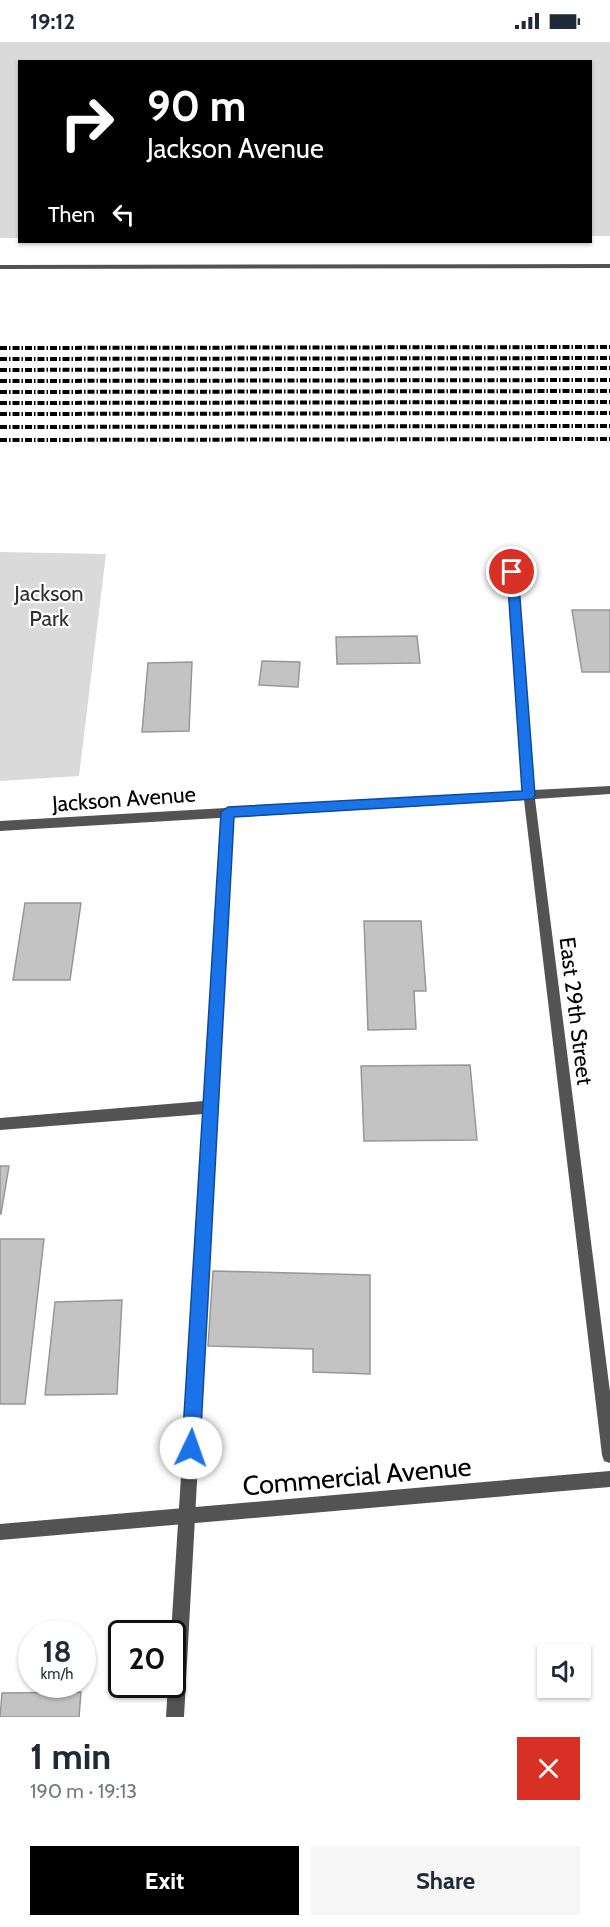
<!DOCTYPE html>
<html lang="en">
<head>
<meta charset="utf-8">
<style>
  :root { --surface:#fff; --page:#f6f6f7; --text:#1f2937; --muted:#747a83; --accent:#000 }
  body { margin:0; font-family:Cabin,sans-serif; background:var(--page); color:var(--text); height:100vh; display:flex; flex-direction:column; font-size:22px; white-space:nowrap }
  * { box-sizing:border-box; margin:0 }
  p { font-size:20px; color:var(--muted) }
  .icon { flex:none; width:33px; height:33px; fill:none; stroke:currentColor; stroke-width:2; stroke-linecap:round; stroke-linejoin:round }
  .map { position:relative; height:1675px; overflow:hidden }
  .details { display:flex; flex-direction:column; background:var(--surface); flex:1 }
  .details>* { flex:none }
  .guide { position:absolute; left:18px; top:18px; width:574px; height:183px; border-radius:0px; box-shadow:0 2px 4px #0004; background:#000; color:#fff; overflow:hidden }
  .fabs { position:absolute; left:537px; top:1602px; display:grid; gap:12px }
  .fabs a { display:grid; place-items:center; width:54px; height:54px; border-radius:0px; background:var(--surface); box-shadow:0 2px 4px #0004; font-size:30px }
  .speed { position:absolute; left:18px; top:1578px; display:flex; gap:12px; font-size:30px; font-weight:700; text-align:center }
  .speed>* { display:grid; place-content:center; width:78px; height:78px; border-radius:50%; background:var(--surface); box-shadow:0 2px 4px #0004; line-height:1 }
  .speed small { font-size:15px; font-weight:400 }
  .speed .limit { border:3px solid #111; border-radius:9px; background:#fff; color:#111 }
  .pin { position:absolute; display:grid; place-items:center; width:51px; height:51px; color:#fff; margin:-26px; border:3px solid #fff; border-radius:50%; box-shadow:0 2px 6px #0007 }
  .me { position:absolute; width:66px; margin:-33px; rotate:3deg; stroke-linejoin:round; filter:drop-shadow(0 0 4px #0008) }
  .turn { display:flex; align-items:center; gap:21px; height:126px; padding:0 30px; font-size:27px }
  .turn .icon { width:78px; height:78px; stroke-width:2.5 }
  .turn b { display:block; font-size:42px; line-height:51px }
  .then { display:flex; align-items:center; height:57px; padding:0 30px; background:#0003; gap:12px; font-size:22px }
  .round { display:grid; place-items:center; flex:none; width:63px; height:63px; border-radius:0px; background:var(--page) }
  .overview { display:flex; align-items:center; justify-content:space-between; height:102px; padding:0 30px }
  h1 { font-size:36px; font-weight:800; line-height:45px }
  .primary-button { display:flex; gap:12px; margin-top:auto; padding:12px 30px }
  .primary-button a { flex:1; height:69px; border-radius:0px; background:var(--accent); color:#fff; font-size:24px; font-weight:800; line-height:69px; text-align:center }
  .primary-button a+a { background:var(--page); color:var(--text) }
  .status { display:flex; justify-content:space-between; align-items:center; height:42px; padding:0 30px; background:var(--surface); direction:ltr }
  .status svg { height:16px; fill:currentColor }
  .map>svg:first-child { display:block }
</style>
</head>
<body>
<div class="status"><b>19:12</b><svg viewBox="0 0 49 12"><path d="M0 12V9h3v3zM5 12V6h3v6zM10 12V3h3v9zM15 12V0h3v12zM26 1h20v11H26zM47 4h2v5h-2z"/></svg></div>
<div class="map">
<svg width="610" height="1675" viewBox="0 0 610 1675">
  <rect width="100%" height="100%" fill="#fff"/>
  <g fill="#dadada">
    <path d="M 0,0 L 610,0 L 610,194 L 591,194 L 591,20 L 20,20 L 19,196 L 0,196 Z"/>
    <path d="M 0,510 L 106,512 L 79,734 L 0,739 Z"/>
  </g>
  <g fill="#c3c3c3" stroke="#979797" stroke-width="1.5">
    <path d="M 572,568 L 610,568 L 610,630 L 582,630 Z"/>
    <path d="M 417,594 L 420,621 L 337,622 L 336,595 Z"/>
    <path d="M 262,619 L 300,620 L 298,645 L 259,643 Z"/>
    <path d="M 192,620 L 189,689 L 142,690 L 148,621 Z"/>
    <path d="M 25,861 L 81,861 L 70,938 L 13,938 Z"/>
    <path d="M 364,879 L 421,879 L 426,949 L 414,949 L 416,987 L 368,988 Z"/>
    <path d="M 470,1023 L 477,1098 L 364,1099 L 361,1024 Z"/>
    <path d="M 0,1124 L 9,1124 L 1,1172 L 0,1172 Z"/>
    <path d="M 0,1197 L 44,1197 L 25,1362 L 0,1362 Z"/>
    <path d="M 213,1229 L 370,1233 L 370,1332 L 313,1330 L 313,1307 L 208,1304 Z"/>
    <path d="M 122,1258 L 117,1352 L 45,1353 L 55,1260 Z"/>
    <path d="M 81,1650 L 79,1675 L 0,1675 L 2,1651 Z"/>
  </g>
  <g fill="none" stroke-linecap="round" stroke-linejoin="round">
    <path fill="#535353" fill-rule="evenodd" d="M 228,765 L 234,770 L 184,1675 L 166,1675 L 168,1642 L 172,1642 L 171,1592 L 204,1072 L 0,1088 L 0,1076 L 204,1059 L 222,770 Z"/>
    <g fill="#535353" fill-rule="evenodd">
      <path d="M 610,222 L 610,226 L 0,227 L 0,223 Z"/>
      <path d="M 512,526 L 517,529 L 534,748 L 610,744 L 610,752 L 535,757 L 610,1350 L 610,1421 L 604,1419 L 602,1413 L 524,758 L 0,789 L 0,779 L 523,749 L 507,529 Z"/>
      <path d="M 610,1429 L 610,1445 L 0,1498 L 0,1482 Z"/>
    </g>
    <g stroke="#000" stroke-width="4" stroke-dasharray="7 2 1.5 2" stroke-linecap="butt">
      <path d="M 0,306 L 610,305"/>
      <path d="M 0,317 L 610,316"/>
      <path d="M 0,328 L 610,326"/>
      <path d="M 0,339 L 610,338"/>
      <path d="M 0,350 L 610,349"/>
      <path d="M 0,361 L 610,360"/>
      <path d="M 0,372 L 610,371"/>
      <path d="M 0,385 L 610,384"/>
      <path d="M 0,398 L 610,397"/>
    </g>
  </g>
  <path fill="#1a73e8" stroke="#114b97" stroke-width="1.5" d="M 512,526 L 518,530 L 535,753 L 533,757 L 234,775 L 200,1406 L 197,1412 L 191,1415 L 184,1412 L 182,1406 L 221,770 L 228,765 L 522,749 L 507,530 Z"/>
  <g text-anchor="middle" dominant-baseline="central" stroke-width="4.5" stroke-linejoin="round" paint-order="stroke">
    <g font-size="22" fill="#313131" stroke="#fff">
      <text x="49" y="551">Jackson<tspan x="49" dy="25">Park</tspan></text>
    </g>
    <g font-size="22" fill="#000" stroke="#fff">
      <text transform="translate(124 757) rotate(-4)">Jackson Avenue</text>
      <text transform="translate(576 969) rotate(83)">East 29th Street</text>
    </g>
    <g font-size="27" fill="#000" stroke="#fff">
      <text transform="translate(357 1434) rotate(-5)">Commercial Avenue</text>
    </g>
  </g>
</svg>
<div class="fabs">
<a><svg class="icon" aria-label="sound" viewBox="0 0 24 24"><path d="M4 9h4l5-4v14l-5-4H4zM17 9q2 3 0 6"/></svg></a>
</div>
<div class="speed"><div>18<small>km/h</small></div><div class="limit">20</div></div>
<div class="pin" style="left:512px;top:530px;background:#d93025"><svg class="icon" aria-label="arrive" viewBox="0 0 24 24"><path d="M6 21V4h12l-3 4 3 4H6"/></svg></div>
<svg class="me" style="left:191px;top:1406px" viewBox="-20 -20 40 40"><circle r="19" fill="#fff"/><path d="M0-13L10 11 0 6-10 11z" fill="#1a73e8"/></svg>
<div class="guide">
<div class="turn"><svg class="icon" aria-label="right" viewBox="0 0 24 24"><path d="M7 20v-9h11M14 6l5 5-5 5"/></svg><div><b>90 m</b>Jackson Avenue</div></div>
<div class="then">Then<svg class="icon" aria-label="left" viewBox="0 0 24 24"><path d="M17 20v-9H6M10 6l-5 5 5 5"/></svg></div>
</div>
</div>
<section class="details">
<div class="overview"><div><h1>1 min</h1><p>190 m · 19:13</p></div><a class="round" style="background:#d93025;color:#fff"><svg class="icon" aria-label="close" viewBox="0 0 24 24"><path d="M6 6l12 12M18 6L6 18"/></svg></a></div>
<div class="primary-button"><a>Exit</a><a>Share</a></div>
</section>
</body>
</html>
